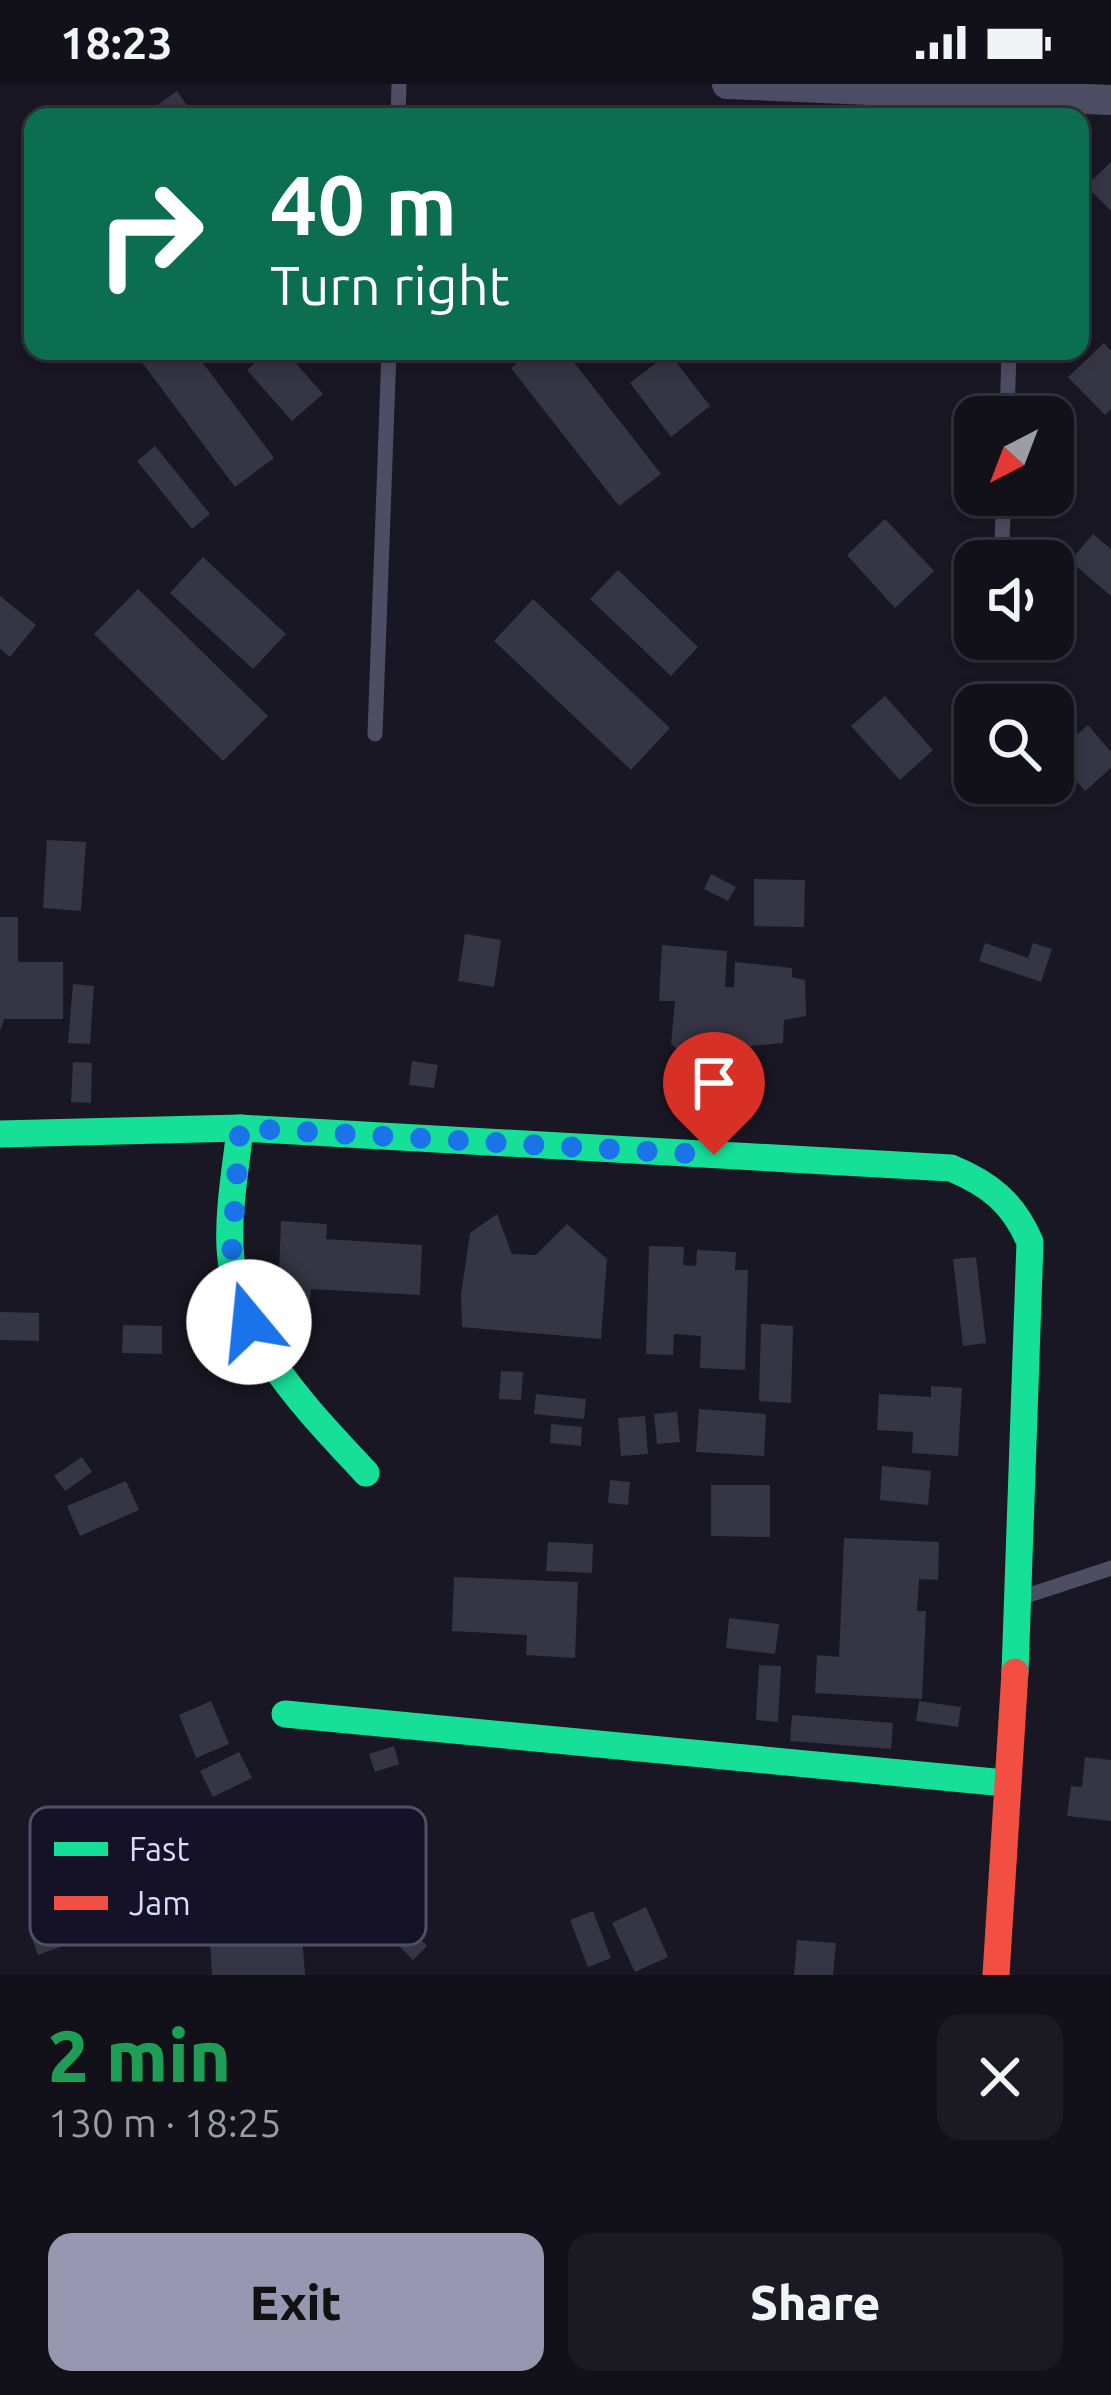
<!DOCTYPE html>
<html lang="en">
<head>
<meta charset="utf-8">
<style>
  :root { --surface:#12111a; --page:#1b1a23; --text:#f1f3f6; --muted:#9c9da2; --line:#313139; --accent:#9896b1 }
  body { margin:0; font-family:Ubuntu,sans-serif; background:var(--page); color:var(--text); height:100vh; display:flex; flex-direction:column; font-size:45px; white-space:nowrap }
  * { box-sizing:border-box; margin:0 }
  p { font-size:39px; color:var(--muted) }
  .icon { flex:none; width:66px; height:66px; fill:none; stroke:currentColor; stroke-width:2; stroke-linecap:round; stroke-linejoin:round }
  .map { position:relative; height:1891px; overflow:hidden }
  .sheet { display:flex; flex-direction:column; background:var(--surface); flex:1 }
  .sheet>* { flex:none }
  .guide { position:absolute; left:24px; top:24px; width:1065px; height:252px; border-radius:24px; box-shadow:0 6px 18px #0003,0 0 0 3px var(--line); background:#0b6e4f; color:#fff; overflow:hidden }
  .needle { width:78px; rotate:222deg }
  .controls { position:absolute; left:954px; top:312px; display:grid; gap:24px }
  .controls a { display:grid; place-items:center; width:120px; height:120px; border-radius:24px; background:var(--surface); box-shadow:0 6px 18px #0003,0 0 0 3px var(--line); font-size:60px }
  .pin { position:absolute; display:grid; place-items:center; width:102px; height:102px; color:#fff; margin:-123px -51px; border-radius:50% 50% 50% 0; rotate:-45deg; box-shadow:0 0 12px #0007 }
  .pin .icon { rotate:45deg }
  .me { position:absolute; width:132px; margin:-66px; rotate:343deg; stroke-linejoin:round; filter:drop-shadow(0 0 9px #0008) }
  .turn { display:flex; align-items:center; gap:42px; height:252px; padding:0 48px; font-size:54px }
  .turn .icon { width:156px; height:156px; stroke-width:2.5 }
  .turn b { display:block; font-size:84px; line-height:102px }
  .round { display:grid; place-items:center; flex:none; width:126px; height:126px; border-radius:24px; background:var(--page) }
  .overview { display:flex; align-items:center; justify-content:space-between; height:204px; padding:0 48px }
  h1 { font-size:72px; font-weight:800; line-height:90px; color:#1e9e55 }
  .button { display:flex; gap:24px; margin-top:auto; padding:24px 48px }
  .button a { flex:1; height:138px; border-radius:24px; background:var(--accent); color:#111; font-size:48px; font-weight:800; line-height:138px; text-align:center }
  .button a+a { background:var(--page); color:var(--text) }
  .status { display:flex; justify-content:space-between; align-items:center; height:84px; padding:0 60px; background:var(--surface); direction:ltr }
  .status svg { height:33px; fill:currentColor }
  .map>svg:first-child { display:block }
</style>
</head>
<body>
<div class="status"><b>18:23</b><svg viewBox="0 0 49 12"><path d="M0 12V9h3v3zM5 12V6h3v6zM10 12V3h3v9zM15 12V0h3v12zM26 1h20v11H26zM47 4h2v5h-2z"/></svg></div>
<div class="map">
<svg width="1111" height="1891" viewBox="0 0 1111 1891">
  <rect width="100%" height="100%" fill="#181723"/>
  <g fill="#363544">
    <path d="M 177,7 L 195,33 L 141,33 Z"/>
    <path d="M 1111,78 L 1111,127 L 1086,102 Z"/>
    <path d="M 1104,259 L 1111,267 L 1111,325 L 1105,331 L 1068,293 Z"/>
    <path d="M 194,267 L 274,374 L 235,403 L 135,269 Z"/>
    <path d="M 269,267 L 285,267 L 323,310 L 292,337 L 247,286 Z"/>
    <path d="M 532,267 L 565,267 L 661,390 L 619,422 L 511,284 Z"/>
    <path d="M 669,269 L 710,322 L 671,353 L 630,299 Z"/>
    <path d="M 155,362 L 210,430 L 192,445 L 137,377 Z"/>
    <path d="M 885,435 L 934,487 L 895,524 L 847,471 Z"/>
    <path d="M 1093,450 L 1111,465 L 1111,512 L 1070,477 Z"/>
    <path d="M 203,473 L 286,550 L 253,585 L 170,509 Z"/>
    <path d="M 618,486 L 698,563 L 671,592 L 590,515 Z"/>
    <path d="M 138,505 L 268,632 L 223,677 L 94,550 Z"/>
    <path d="M 0,512 L 36,541 L 10,573 L 0,565 Z"/>
    <path d="M 533,515 L 670,644 L 631,686 L 494,557 Z"/>
    <path d="M 885,612 L 933,666 L 900,696 L 851,642 Z"/>
    <path d="M 1088,641 L 1111,668 L 1111,684 L 1085,707 L 1054,671 Z"/>
    <path d="M 47,756 L 86,758 L 81,827 L 43,824 Z"/>
    <path d="M 711,790 L 736,803 L 728,817 L 704,805 Z"/>
    <path d="M 754,795 L 805,796 L 804,843 L 754,842 Z"/>
    <path d="M 0,833 L 18,833 L 18,878 L 63,878 L 63,935 L 4,935 L 0,947 Z"/>
    <path d="M 465,850 L 501,856 L 494,903 L 458,897 Z"/>
    <path d="M 985,859 L 1028,874 L 1033,859 L 1052,865 L 1041,898 L 979,877 Z"/>
    <path d="M 662,861 L 727,867 L 725,903 L 734,903 L 735,878 L 792,884 L 792,893 L 805,896 L 806,932 L 784,936 L 783,959 L 752,962 L 715,996 L 671,960 L 675,917 L 659,917 Z"/>
    <path d="M 73,900 L 94,902 L 90,960 L 68,959 Z"/>
    <path d="M 412,977 L 438,981 L 434,1004 L 409,1001 Z"/>
    <path d="M 73,978 L 92,979 L 91,1019 L 71,1018 Z"/>
    <path d="M 497,1130 L 512,1170 L 536,1171 L 567,1140 L 607,1175 L 601,1255 L 462,1243 L 461,1210 L 470,1149 Z"/>
    <path d="M 281,1137 L 327,1140 L 326,1155 L 422,1161 L 420,1211 L 311,1205 L 310,1218 L 278,1216 Z"/>
    <path d="M 649,1162 L 684,1163 L 683,1181 L 696,1182 L 697,1166 L 736,1168 L 735,1186 L 748,1186 L 745,1286 L 700,1284 L 701,1252 L 674,1250 L 673,1271 L 646,1270 Z"/>
    <path d="M 976,1173 L 986,1259 L 963,1262 L 953,1175 Z"/>
    <path d="M 0,1228 L 39,1229 L 39,1257 L 0,1256 Z"/>
    <path d="M 761,1240 L 793,1242 L 791,1319 L 759,1317 Z"/>
    <path d="M 123,1241 L 162,1242 L 162,1270 L 122,1269 Z"/>
    <path d="M 501,1287 L 523,1288 L 521,1316 L 499,1315 Z"/>
    <path d="M 931,1302 L 962,1304 L 958,1372 L 912,1369 L 913,1348 L 877,1346 L 879,1310 L 931,1313 Z"/>
    <path d="M 536,1310 L 586,1315 L 584,1335 L 534,1330 Z"/>
    <path d="M 699,1325 L 766,1330 L 764,1372 L 696,1368 Z"/>
    <path d="M 677,1328 L 680,1358 L 657,1360 L 654,1330 Z"/>
    <path d="M 645,1332 L 648,1370 L 621,1372 L 618,1334 Z"/>
    <path d="M 551,1340 L 582,1343 L 581,1362 L 550,1359 Z"/>
    <path d="M 82,1373 L 92,1388 L 65,1407 L 54,1392 Z"/>
    <path d="M 882,1382 L 931,1387 L 928,1421 L 880,1416 Z"/>
    <path d="M 610,1396 L 630,1398 L 628,1421 L 608,1419 Z"/>
    <path d="M 126,1397 L 139,1426 L 80,1452 L 67,1422 Z"/>
    <path d="M 711,1401 L 770,1401 L 770,1453 L 711,1452 Z"/>
    <path d="M 844,1454 L 939,1458 L 938,1496 L 919,1495 L 917,1527 L 926,1527 L 922,1615 L 815,1609 L 817,1571 L 839,1573 Z"/>
    <path d="M 548,1458 L 593,1460 L 592,1489 L 546,1487 Z"/>
    <path d="M 454,1493 L 578,1498 L 575,1574 L 526,1571 L 527,1551 L 452,1547 Z"/>
    <path d="M 729,1534 L 779,1540 L 775,1570 L 726,1564 Z"/>
    <path d="M 759,1581 L 781,1582 L 778,1638 L 756,1636 Z"/>
    <path d="M 211,1617 L 229,1660 L 196,1674 L 179,1631 Z"/>
    <path d="M 919,1617 L 961,1623 L 958,1643 L 916,1637 Z"/>
    <path d="M 792,1631 L 893,1639 L 891,1665 L 790,1657 Z"/>
    <path d="M 394,1662 L 399,1680 L 375,1688 L 369,1670 Z"/>
    <path d="M 239,1668 L 252,1694 L 213,1713 L 200,1687 Z"/>
    <path d="M 1085,1673 L 1111,1676 L 1111,1737 L 1067,1732 L 1071,1702 L 1082,1703 Z"/>
    <path d="M 646,1823 L 668,1873 L 635,1888 L 612,1839 Z"/>
    <path d="M 593,1827 L 611,1874 L 588,1883 L 570,1836 Z"/>
    <path d="M 71,1835 L 79,1856 L 38,1871 L 30,1849 Z"/>
    <path d="M 411,1845 L 427,1862 L 413,1876 L 396,1859 Z"/>
    <path d="M 302,1850 L 305,1891 L 212,1891 L 210,1855 Z"/>
    <path d="M 797,1856 L 836,1859 L 833,1891 L 794,1891 Z"/>
  </g>
  <g fill="none" stroke-linecap="round" stroke-linejoin="round">
    <g stroke="#4d4d63" stroke-width="15">
      <path d="M 398,33 L 399,0"/>
      <path d="M 1007,333 L 1009,267"/>
      <path d="M 1001,477 L 1004,411"/>
      <path d="M 375,650 L 389,267"/>
      <path d="M 1023,1513 L 1111,1484"/>
    </g>
    <path stroke="#4d4d63" stroke-width="30" d="M 727,0 L 1111,16"/>
    <g stroke="#16e098" stroke-width="27">
      <path d="M 240,1044 C 236,1084 228,1124 230,1164 C 235,1255 308,1326 366,1389"/>
      <path d="M 0,1050 L 240,1044 L 951,1084 C 990,1100 1013,1119 1030,1158 L 1015,1588"/>
      <path d="M 285,1630 L 1005,1699"/>
    </g>
    <path stroke="#f24e42" stroke-width="27" d="M 996,1891 L 1015,1588"/>
  </g>
  <g fill="none" stroke-linecap="round" stroke-linejoin="round">
    <path stroke="#1a73e8" stroke-width="21" stroke-dasharray="0 37.8" d="M 249,1238 L 231,1181 L 240,1044 L 714,1071"/>
  </g>
  <rect x="30" y="1723" width="396" height="138" rx="18" fill="#151228" stroke="#514e68" stroke-width="3"/>
  <rect x="54" y="1758" width="54" height="14" fill="#16e098"/>
  <rect x="54" y="1812" width="54" height="14" fill="#f24e42"/>
  <g font-size="33" fill="#dddbfd">
    <text x="129" y="1777">Fast</text>
    <text x="129" y="1831">Jam</text>
  </g>
</svg>
<div class="controls">
<a><svg class="needle" viewBox="-14 -14 28 28"><path d="M0-13l5 13h-10z" fill="#e53935"/><path d="M0 13l5-13h-10z" fill="#9c9da2"/></svg></a>
<a><svg class="icon" aria-label="sound" viewBox="0 0 24 24"><path d="M4 9h4l5-4v14l-5-4H4zM17 9q2 3 0 6"/></svg></a>
<a><svg class="icon" aria-label="search" viewBox="0 0 24 24"><circle cx="10" cy="10" r="6"/><path d="M15 15l6 6"/></svg></a>
</div>
<div class="pin" style="left:714px;top:1071px;background:#d93025"><svg class="icon" aria-label="arrive" viewBox="0 0 24 24"><path d="M6 21V4h12l-3 4 3 4H6"/></svg></div>
<svg class="me" style="left:249px;top:1238px" viewBox="-20 -20 40 40"><circle r="19" fill="#fff"/><path d="M0-13L10 11 0 6-10 11z" fill="#1a73e8"/></svg>
<div class="guide">
<div class="turn"><svg class="icon" aria-label="right" viewBox="0 0 24 24"><path d="M7 20v-9h11M14 6l5 5-5 5"/></svg><div><b>40 m</b>Turn right</div></div>
</div>
</div>
<section class="sheet">
<div class="overview"><div><h1>2 min</h1><p>130 m · 18:25</p></div><a class="round"><svg class="icon" aria-label="close" viewBox="0 0 24 24"><path d="M6 6l12 12M18 6L6 18"/></svg></a></div>
<div class="button"><a>Exit</a><a>Share</a></div>
</section>
</body>
</html>
